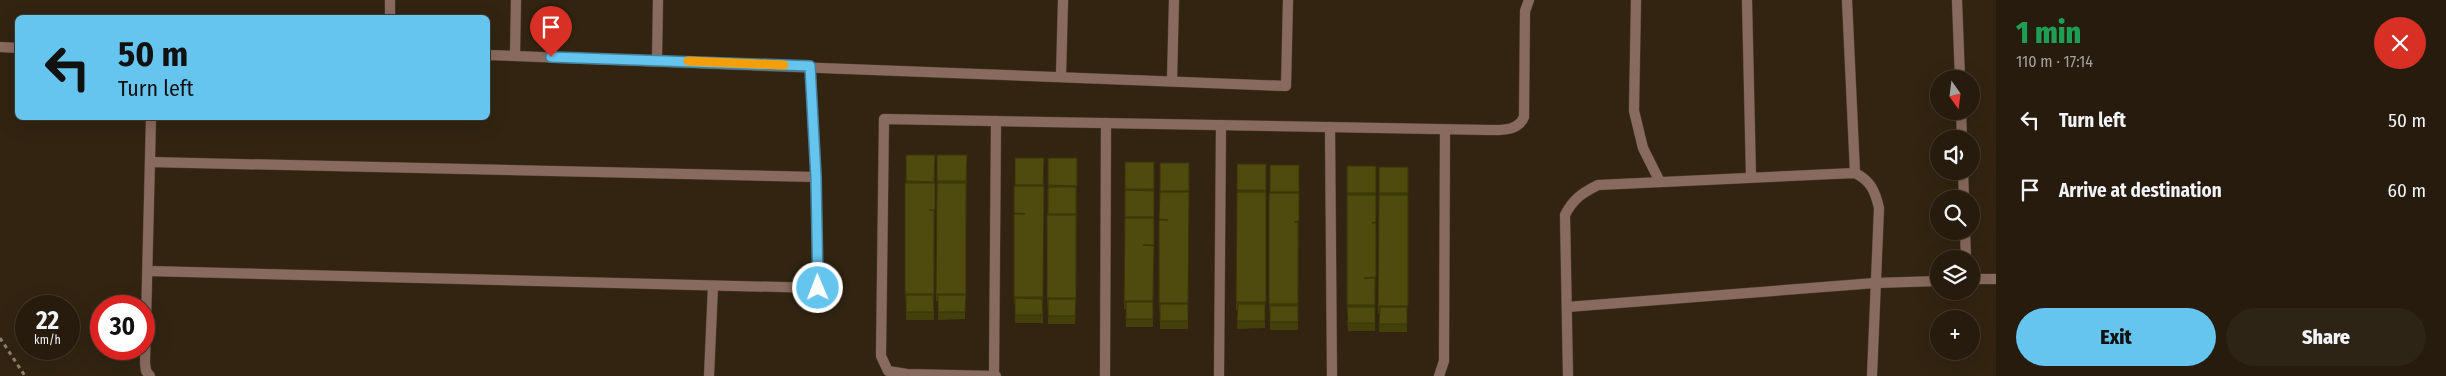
<!DOCTYPE html>
<html lang="en">
<head>
<meta charset="utf-8">
<style>
  :root { --surface:#261b0d; --page:#2e2416; --text:#f1f3f6; --muted:#a4a19d; --line:#42392e; --accent:#65c5ee }
  body { margin:0; font-family:"Fira Sans Condensed",sans-serif; background:var(--page); color:var(--text); height:100vh; display:flex; flex-direction:column; font-size:19px; white-space:nowrap }
  * { box-sizing:border-box; margin:0 }
  p { font-size:16px; color:var(--muted) }
  .icon { flex:none; width:28px; height:28px; fill:none; stroke:currentColor; stroke-width:2; stroke-linecap:round; stroke-linejoin:round }
  .map { position:relative; flex:1; overflow:hidden }
  .sheet { display:flex; flex-direction:column; background:var(--surface); width:450px }
  .sheet>* { flex:none }
  .banner { position:absolute; left:15px; top:15px; width:475px; height:105px; border-radius:8px; box-shadow:0 5px 20px #0002,0 0 0 1px var(--line); background:#65c5ee; color:#111; overflow:hidden }
  .needle { width:32px; rotate:166deg }
  .controls { position:absolute; left:1930px; top:70px; display:grid; gap:10px }
  .controls a { display:grid; place-items:center; width:50px; height:50px; border-radius:50%; background:var(--surface); box-shadow:0 5px 20px #0002,0 0 0 1px var(--line); font-size:25px }
  .speed { position:absolute; left:15px; top:295px; display:flex; gap:10px; font-size:25px; font-weight:700; text-align:center }
  .speed>* { display:grid; place-content:center; width:65px; height:65px; border-radius:50%; background:var(--surface); box-shadow:0 5px 20px #0002,0 0 0 1px var(--line); line-height:1 }
  .speed small { font-size:12px; font-weight:400 }
  .speed .limit { border:8px solid #d22; background:#fff; color:#111 }
  .pin { position:absolute; display:grid; place-items:center; width:42px; height:42px; color:#fff; margin:-51px -21px; border-radius:50% 50% 50% 0; rotate:-45deg; box-shadow:0 0 5px #0007 }
  .pin .icon { rotate:45deg }
  .me { position:absolute; width:55px; margin:-28px; rotate:359deg; stroke-linejoin:round; filter:drop-shadow(0 0 4px #0008) }
  .turn { display:flex; align-items:center; gap:18px; height:105px; padding:0 20px; font-size:22px }
  .turn .icon { width:65px; height:65px; stroke-width:2.5 }
  .turn b { display:block; font-size:35px; line-height:42px }
  .round { display:grid; place-items:center; flex:none; width:52px; height:52px; border-radius:26px; background:var(--page) }
  .head { display:flex; align-items:center; justify-content:space-between; height:85px; padding:0 20px }
  h1 { font-size:30px; font-weight:800; line-height:38px; color:#1e9e55 }
  .cta { display:flex; gap:10px; margin-top:auto; padding:10px 20px }
  .cta a { flex:1; height:58px; border-radius:30px; background:var(--accent); color:#111; font-size:20px; font-weight:800; line-height:58px; text-align:center }
  .cta a+a { background:var(--page); color:var(--text) }
  ul { padding:0; list-style:none }
  li { display:flex; align-items:center; gap:15px; height:70px; padding:0 20px }
  li div { flex:1 }
  li b { display:block; font-size:19px }
  li em { font-style:normal }
  main { display:flex; flex:1; min-height:0 }
  .map>svg:first-child { display:block }
</style>
</head>
<body>
<main>
<div class="map">
<svg width="1996" height="376" viewBox="0 0 1996 376">
  <rect width="100%" height="100%" fill="#322411"/>
  <g fill="none" stroke-linecap="round" stroke-linejoin="round">
    <g stroke="#4d402e" stroke-width="11">
      <g id="street">
        <path d="M 1636,0 L 1634,111 L 1643,148 L 1660,182"/>
        <path d="M 1747,0 L 1751,177"/>
        <path d="M 1847,0 L 1855,173"/>
        <path d="M 1957,0 L 1960,79"/>
        <path d="M 390,18 L 390,0"/>
        <path d="M 0,47 L 18,48"/>
        <path d="M 488,55 L 1286,86 L 1288,0"/>
        <path d="M 515,55 L 516,0"/>
        <path d="M 657,60 L 658,0"/>
        <path d="M 1061,76 L 1063,0"/>
        <path d="M 1172,80 L 1174,0"/>
        <path d="M 1961,111 L 1962,139"/>
        <path d="M 1330,127 L 1332,376"/>
        <path d="M 150,162 L 816,177"/>
        <path d="M 1963,171 L 1964,199"/>
        <path d="M 1965,231 L 1966,259"/>
        <path d="M 148,271 L 818,288 L 816,177 L 810,66"/>
        <path d="M 1971,279 L 1996,279"/>
        <path d="M 1567,307 L 1875,283 L 1939,281"/>
        <path d="M 150,376 L 146,371 L 145,363 L 151,118"/>
        <path d="M 709,376 L 713,286"/>
        <path d="M 994,376 L 996,121"/>
        <path d="M 996,376 L 907,374 L 888,371 L 881,356 L 884,119 L 1490,130 C 1502,130 1518,131 1524,117 L 1525,11 L 1529,0"/>
        <path d="M 1105,376 L 1106,123"/>
        <path d="M 1219,376 L 1221,125"/>
        <path d="M 1439,376 L 1444,361 L 1445,130"/>
        <path d="M 1568,376 L 1565,215 C 1573,199 1582,193 1598,185 L 1855,173 C 1871,181 1875,191 1879,208 L 1872,376"/>
      </g>
    </g>
    <path stroke="#8c8070" stroke-width="3" stroke-dasharray="4 4" stroke-linecap="butt" d="M 0,338 L 25,376"/>
    <use href="#street" stroke="#896a5e" stroke-width="10"/>
  </g>
  <g fill="#44400b">
    <path d="M 906,155 L 935,155 L 934,320 L 906,320 L 906,301 L 905,301 Z"/>
    <path d="M 937,155 L 967,155 L 965,319 L 938,320 L 938,301 L 936,301 Z"/>
    <path d="M 1015,158 L 1044,158 L 1043,323 L 1015,323 L 1015,305 L 1014,305 Z"/>
    <path d="M 1048,158 L 1077,158 L 1076,305 L 1075,324 L 1048,324 L 1048,305 L 1047,305 Z"/>
    <path d="M 1125,162 L 1154,162 L 1153,327 L 1126,327 L 1126,309 L 1124,309 Z"/>
    <path d="M 1160,163 L 1189,163 L 1188,329 L 1160,329 L 1160,311 L 1159,311 Z"/>
    <path d="M 1237,164 L 1266,164 L 1265,328 L 1237,329 L 1238,310 L 1236,310 Z"/>
    <path d="M 1270,165 L 1299,165 L 1298,330 L 1270,330 L 1270,312 L 1269,312 Z"/>
    <path d="M 1347,166 L 1376,166 L 1375,331 L 1348,331 L 1347,313 Z"/>
    <path d="M 1379,167 L 1408,167 L 1407,332 L 1379,332 L 1379,313 L 1378,313 Z"/>
  </g>
  <g fill="#4f4a0d" stroke="#373409">
    <path d="M 906,155 L 935,155 L 934,182 L 906,181 Z"/>
    <path d="M 937,155 L 967,155 L 966,181 L 937,181 Z"/>
    <path d="M 1015,158 L 1044,158 L 1043,185 L 1015,185 Z"/>
    <path d="M 1048,158 L 1077,158 L 1077,186 L 1048,185 Z"/>
    <rect x="1125" y="162" width="29" height="27"/>
    <rect x="1160" y="163" width="29" height="28"/>
    <rect x="1237" y="164" width="29" height="26"/>
    <rect x="1270" y="165" width="29" height="27"/>
    <rect x="1347" y="166" width="29" height="27"/>
    <rect x="1379" y="167" width="29" height="26"/>
    <path d="M 905,183 L 935,183 L 935,210 L 929,210 L 934,211 L 934,294 L 905,294 Z"/>
    <path d="M 937,183 L 966,183 L 966,294 L 936,294 Z"/>
    <path d="M 1014,186 L 1044,186 L 1043,297 L 1014,297 L 1014,214 L 1025,214 L 1014,213 Z"/>
    <rect x="1048" y="187" width="28" height="27"/>
    <path d="M 1125,190 L 1154,191 L 1154,217 L 1125,217 Z"/>
    <path d="M 1160,192 L 1189,192 L 1188,303 L 1159,303 L 1159,220 L 1168,220 L 1159,219 Z"/>
    <path d="M 1237,192 L 1266,192 L 1266,302 L 1236,302 Z"/>
    <path d="M 1269,193 L 1299,193 L 1299,221 L 1294,222 L 1298,222 L 1298,304 L 1269,304 Z"/>
    <path d="M 1347,195 L 1376,195 L 1376,222 L 1372,223 L 1376,223 L 1376,277 L 1364,278 L 1375,278 L 1375,305 L 1347,305 Z"/>
    <path d="M 1379,195 L 1408,195 L 1408,306 L 1378,306 Z"/>
    <rect x="1047" y="215" width="29" height="83"/>
    <path d="M 1125,218 L 1154,218 L 1154,245 L 1143,245 L 1154,246 L 1153,301 L 1124,301 Z"/>
    <path d="M 906,295 L 933,295 L 934,312 L 906,312 Z"/>
    <path d="M 938,295 L 966,295 L 965,312 L 938,312 Z"/>
    <path d="M 1015,298 L 1042,299 L 1043,315 L 1015,315 Z"/>
    <path d="M 1048,299 L 1076,299 L 1075,316 L 1048,316 Z"/>
    <rect x="1126" y="302" width="27" height="17"/>
    <rect x="1160" y="304" width="28" height="17"/>
    <path d="M 1238,304 L 1265,304 L 1265,321 L 1237,321 Z"/>
    <rect x="1270" y="306" width="28" height="16"/>
    <path d="M 1347,307 L 1375,307 L 1375,323 L 1348,323 Z"/>
    <path d="M 1380,307 L 1407,307 L 1407,324 L 1379,324 Z"/>
  </g>
  <g fill="none" stroke-linecap="round" stroke-linejoin="round">
    <g stroke="#42809b" stroke-width="12">
      <path id="route" d="M 551,57 L 810,66 L 816,177 L 818,288"/>
    </g>
    <use href="#route" stroke="#65c5ee" stroke-width="9"/>
    <path stroke="#f59e0b" stroke-width="9" d="M 688,61 L 784,65"/>
  </g>
</svg>
<div class="controls">
<a><svg class="needle" viewBox="-14 -14 28 28"><path d="M0-13l5 13h-10z" fill="#e53935"/><path d="M0 13l5-13h-10z" fill="#a4a19d"/></svg></a>
<a><svg class="icon" aria-label="sound" viewBox="0 0 24 24"><path d="M4 9h4l5-4v14l-5-4H4zM17 9q2 3 0 6"/></svg></a>
<a><svg class="icon" aria-label="search" viewBox="0 0 24 24"><circle cx="10" cy="10" r="6"/><path d="M15 15l6 6"/></svg></a>
<a><svg class="icon" aria-label="layers" viewBox="0 0 24 24"><path d="M12 4l9 5-9 5-9-5zM3 14l9 5 9-5"/></svg></a>
<a>+</a>
</div>
<div class="speed"><div>22<small>km/h</small></div><div class="limit">30</div></div>
<div class="pin" style="left:551px;top:57px;background:#d93025"><svg class="icon" aria-label="arrive" viewBox="0 0 24 24"><path d="M6 21V4h12l-3 4 3 4H6"/></svg></div>
<svg class="me" style="left:818px;top:288px" viewBox="-20 -20 40 40"><circle r="17" fill="#65c5ee" stroke="#fff" stroke-width="3"/><path d="M0-11L8 9 0 5-8 9z" fill="#fff"/></svg>
<div class="banner">
<div class="turn"><svg class="icon" aria-label="left" viewBox="0 0 24 24"><path d="M17 20v-9H6M10 6l-5 5 5 5"/></svg><div><b>50 m</b>Turn left</div></div>
</div>
</div>
<section class="sheet">
<div class="head"><div><h1>1 min</h1><p>110 m · 17:14</p></div><a class="round" style="background:#d93025;color:#fff"><svg class="icon" aria-label="close" viewBox="0 0 24 24"><path d="M6 6l12 12M18 6L6 18"/></svg></a></div>
<ul>
<li><svg class="icon" aria-label="left" viewBox="0 0 24 24"><path d="M17 20v-9H6M10 6l-5 5 5 5"/></svg><div><b>Turn left</b></div><em>50 m</em></li>
<li><svg class="icon" aria-label="arrive" viewBox="0 0 24 24"><path d="M6 21V4h12l-3 4 3 4H6"/></svg><div><b>Arrive at destination</b></div><em>60 m</em></li>
</ul>
<div class="cta"><a>Exit</a><a>Share</a></div>
</section>
</main>
</body>
</html>
